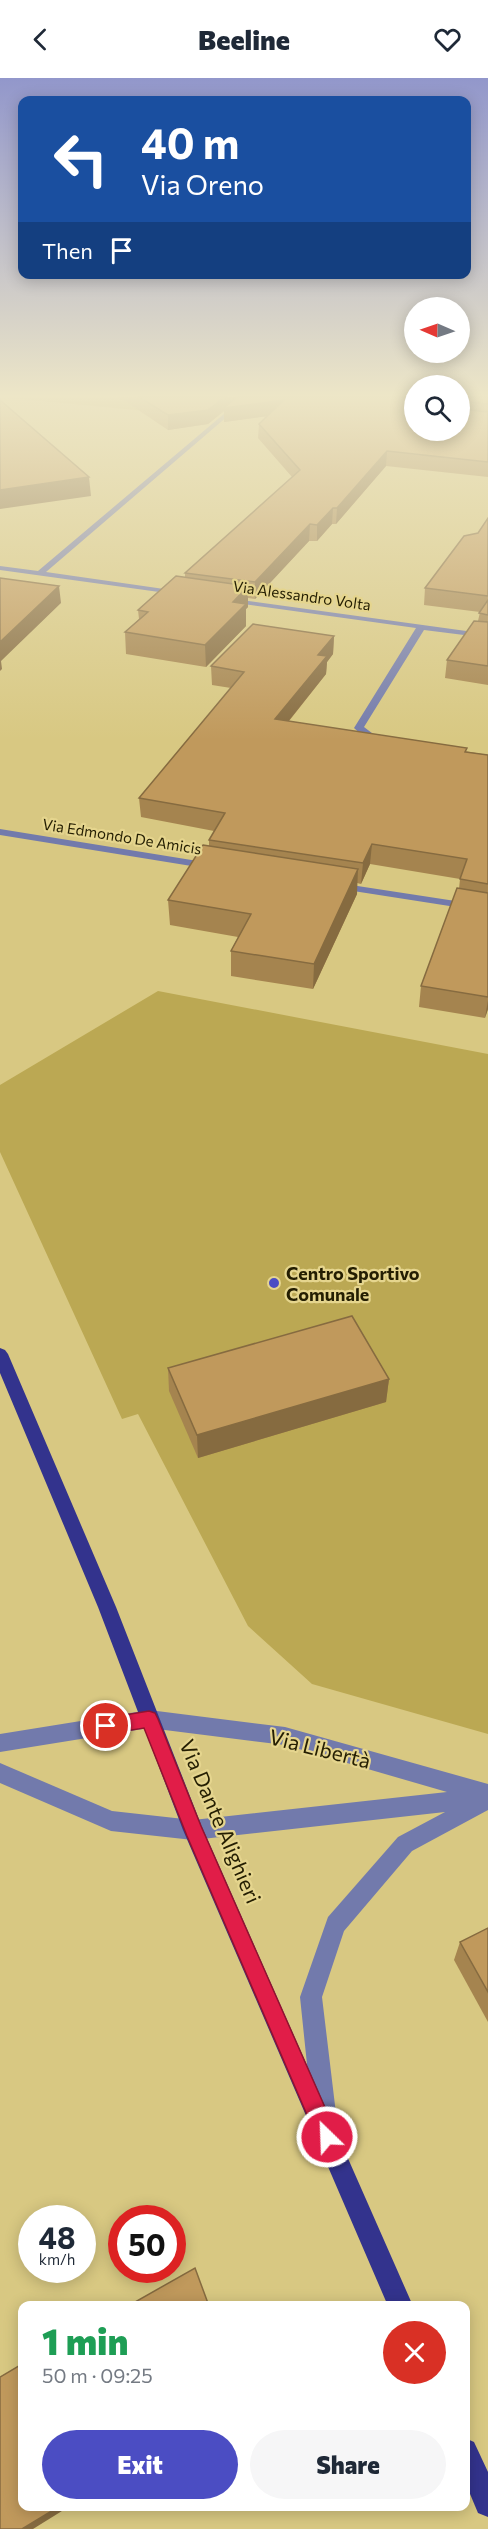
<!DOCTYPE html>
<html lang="en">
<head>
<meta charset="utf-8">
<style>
  :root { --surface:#fff; --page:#f6f6f7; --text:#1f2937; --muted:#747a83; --accent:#4b4dc3 }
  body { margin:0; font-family:Commissioner,sans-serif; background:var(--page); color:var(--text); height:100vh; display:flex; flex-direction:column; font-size:22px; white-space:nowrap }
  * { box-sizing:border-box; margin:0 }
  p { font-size:20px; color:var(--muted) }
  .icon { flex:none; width:33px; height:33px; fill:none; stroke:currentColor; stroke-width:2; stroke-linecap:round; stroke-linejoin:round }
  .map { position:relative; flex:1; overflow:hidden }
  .side { position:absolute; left:18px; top:2223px; width:452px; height:210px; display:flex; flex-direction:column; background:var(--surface); border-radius:12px; box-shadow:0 3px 15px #0003 }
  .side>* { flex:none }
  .guide { position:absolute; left:18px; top:18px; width:453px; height:183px; border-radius:12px; box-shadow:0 3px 15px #0003; background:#1a4fa0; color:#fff; overflow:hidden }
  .needle { width:39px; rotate:272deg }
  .tools { position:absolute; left:404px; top:219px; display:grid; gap:12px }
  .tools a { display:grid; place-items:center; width:66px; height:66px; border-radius:50%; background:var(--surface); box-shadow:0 3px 15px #0003; font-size:30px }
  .speed { position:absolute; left:18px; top:2127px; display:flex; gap:12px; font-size:30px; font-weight:700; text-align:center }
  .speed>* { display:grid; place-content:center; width:78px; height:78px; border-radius:50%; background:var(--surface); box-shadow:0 3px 15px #0003; line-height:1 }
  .speed small { font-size:15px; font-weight:400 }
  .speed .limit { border:9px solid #d22; background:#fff; color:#111 }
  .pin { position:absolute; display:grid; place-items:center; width:51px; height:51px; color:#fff; margin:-26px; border:3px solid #fff; border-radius:50%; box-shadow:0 2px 6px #0007 }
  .me { position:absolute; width:66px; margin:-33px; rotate:336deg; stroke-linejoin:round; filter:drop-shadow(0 0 4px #0008) }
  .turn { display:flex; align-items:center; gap:21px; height:126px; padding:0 24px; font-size:27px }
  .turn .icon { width:78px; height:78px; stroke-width:2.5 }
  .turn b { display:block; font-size:42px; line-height:51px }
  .then { display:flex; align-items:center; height:57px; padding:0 24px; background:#0003; gap:12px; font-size:22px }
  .round { display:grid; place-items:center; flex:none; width:63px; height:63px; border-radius:32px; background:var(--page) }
  .summary { display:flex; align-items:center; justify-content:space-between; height:102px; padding:0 24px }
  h1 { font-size:36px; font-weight:800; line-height:45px; color:#1e9e55 }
  .button { display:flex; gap:12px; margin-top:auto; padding:12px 24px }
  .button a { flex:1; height:69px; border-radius:36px; background:var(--accent); color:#fff; font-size:24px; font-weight:800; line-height:69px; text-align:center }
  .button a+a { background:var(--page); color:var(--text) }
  header { display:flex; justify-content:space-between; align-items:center; height:78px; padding:0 24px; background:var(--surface); font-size:27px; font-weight:800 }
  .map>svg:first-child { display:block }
</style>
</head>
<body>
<header><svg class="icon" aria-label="back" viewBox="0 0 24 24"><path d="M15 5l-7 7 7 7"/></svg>Beeline<svg class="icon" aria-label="heart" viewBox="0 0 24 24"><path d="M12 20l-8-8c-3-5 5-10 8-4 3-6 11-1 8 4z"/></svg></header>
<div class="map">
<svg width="488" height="2451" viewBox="0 0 488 2451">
  <rect width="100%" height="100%" fill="#d8c882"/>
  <g fill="#bba853">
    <path d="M 0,319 L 222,319 L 198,338 Z"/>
    <path d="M 158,913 L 488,976 L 488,1656 L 312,1606 L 248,1548 L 138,1336 L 122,1341 L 0,1074 L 0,1007 Z"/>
  </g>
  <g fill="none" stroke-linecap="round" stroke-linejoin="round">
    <g fill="#727aac" fill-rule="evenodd">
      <path d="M 244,319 L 250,319 L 46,494 L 178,513 L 181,513 L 181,517 L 0,492 L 0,488 L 38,493 Z"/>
      <path d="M 226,520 L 488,556 L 488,560 L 424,552 L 364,649 L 381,662 L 383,664 L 378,667 L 371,665 L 354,650 L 416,550 L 229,524 L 226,524 Z"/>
      <path d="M 0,751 L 210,785 L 215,788 L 210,791 L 0,757 Z"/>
      <path d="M 338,805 L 488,828 L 488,834 L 334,810 L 334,806 Z"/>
      <path d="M 149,1632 L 285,1649 L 488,1706 L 488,1732 L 412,1773 L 344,1853 L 322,1919 L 337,2044 L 333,2052 L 325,2056 L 317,2052 L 313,2044 L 300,1919 L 328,1839 L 398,1759 L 445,1734 L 193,1762 L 111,1753 L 0,1705 L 0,1685 L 112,1733 L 193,1742 L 447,1714 L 285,1667 L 149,1650 L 0,1674 L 0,1656 Z"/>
    </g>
    <g fill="#33338d" fill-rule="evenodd">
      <path d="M 0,1270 L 5,1272 L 8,1276 L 116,1529 L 202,1749 L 413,2228 L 388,2228 L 183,1752 L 98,1529 L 0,1295 Z"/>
      <path d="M 465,2360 L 474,2364 L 488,2394 L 488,2439 L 478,2435 L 465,2404 Z"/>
    </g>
  </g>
  <g fill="#a5844f">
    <path d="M 119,319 L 488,319 L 488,399 L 386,388 L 336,446 L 332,446 L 317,463 L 309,463 L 255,521 L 248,520 L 248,529 L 246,531 L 246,548 L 206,589 L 126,576 L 125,554 L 139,541 L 138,532 L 185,499 L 185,495 L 292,399 L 258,360 L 259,346 L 266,338 L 224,344 L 224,333 L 208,346 L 168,352 Z"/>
    <path d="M 488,440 L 488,607 L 445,600 L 447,582 L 478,543 L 480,534 L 424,527 L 425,510 L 478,455 Z"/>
    <path d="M 334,558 L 333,576 L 327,584 L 326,596 L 289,643 L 488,677 L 488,931 L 485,940 L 419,929 L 421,908 L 459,811 L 460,801 L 370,786 L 361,806 L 357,805 L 357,816 L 313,911 L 231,898 L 231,873 L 238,859 L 170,847 L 168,822 L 209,768 L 209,762 L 214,753 L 141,739 L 139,720 L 231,610 L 212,607 L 211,588 Z"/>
    <path d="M 168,1290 L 389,1301 L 386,1324 L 198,1380 L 169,1313 Z"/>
    <path d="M 488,1850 L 488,1944 L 454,1882 L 460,1864 Z"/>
  </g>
  <g fill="#866b40">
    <path d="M 225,319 L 242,319 L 284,322 L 283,336 L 224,344 L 224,333 L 208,346 L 168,352 L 168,337 Z"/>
    <path d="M 387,373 L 386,388 L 336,446 L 337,430 Z"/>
    <path d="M 89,399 L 91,418 L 0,431 L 0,412 Z"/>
    <path d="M 333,430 L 332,446 L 317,463 L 317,447 Z"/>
    <path d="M 310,446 L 309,463 L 255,521 L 255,504 Z"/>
    <path d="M 59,508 L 61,525 L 1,583 L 2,591 L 0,593 L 0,564 Z"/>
    <path d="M 248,508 L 248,529 L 246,531 L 246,548 L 206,589 L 205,567 L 233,524 Z"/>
    <path d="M 334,558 L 333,576 L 327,584 L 326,596 L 275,660 L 275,641 L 318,577 Z"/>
    <path d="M 372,766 L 370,786 L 361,806 L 363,785 Z"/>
    <path d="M 358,791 L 357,816 L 313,911 L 314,886 Z"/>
    <path d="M 488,922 L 488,931 L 485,940 Z"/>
    <path d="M 389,1301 L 386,1324 L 198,1380 L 197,1357 Z"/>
    <path d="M 60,2428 L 70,2428 L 33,2451 L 22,2451 Z"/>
  </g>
  <g fill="#c0995c" stroke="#866b40" stroke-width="1.5">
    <path d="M 139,319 L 225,319 L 208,332 L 168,337 Z"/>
    <path d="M 237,319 L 414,319 L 414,352 L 459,352 L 459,330 L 460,331 L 488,334 L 488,384 L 387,373 L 337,430 L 333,430 L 317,447 L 310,446 L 255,504 L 185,495 L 300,392 L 259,346 L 284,322 L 224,330 Z"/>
    <path d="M 459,319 L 488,319 L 488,326 L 461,323 L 459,327 Z"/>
    <path d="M 0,322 L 89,399 L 0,412 Z"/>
    <path d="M 488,440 L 488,518 L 425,510 L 464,458 L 478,455 Z"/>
    <path d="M 176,498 L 248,508 L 233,524 L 246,526 L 205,567 L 125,554 L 148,534 L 138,532 Z"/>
    <path d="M 0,500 L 59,508 L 0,564 Z"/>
    <path d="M 488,522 L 488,537 L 479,535 Z"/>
    <path d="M 474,543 L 488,544 L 488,588 L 447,582 Z"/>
    <path d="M 253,546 L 334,558 L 318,577 L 327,578 L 275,641 L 467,670 L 465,674 L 488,677 L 488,806 L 460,801 L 467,781 L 372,766 L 363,785 L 209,762 L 225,735 L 139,720 L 244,594 L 211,588 Z"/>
    <path d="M 203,767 L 358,791 L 314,886 L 231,873 L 251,836 L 168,822 Z"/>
    <path d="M 457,810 L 488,815 L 488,919 L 421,908 Z"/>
    <path d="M 352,1238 L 389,1301 L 197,1357 L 168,1290 Z"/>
    <path d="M 488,1850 L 488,1914 L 460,1864 Z"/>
    <path d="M 195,2190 L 209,2228 L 128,2228 Z"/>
    <path d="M 22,2286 L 22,2428 L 60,2428 L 22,2451 L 0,2451 L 0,2299 Z"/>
  </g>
  <linearGradient id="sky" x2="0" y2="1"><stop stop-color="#9297cb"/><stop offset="0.48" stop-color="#ede6c7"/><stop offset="1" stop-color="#ede6c7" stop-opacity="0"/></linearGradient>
  <rect width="488" height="662" fill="url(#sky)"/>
  <path fill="#e11d48" stroke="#92132f" stroke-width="1.5" d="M 149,1633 L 155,1635 L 158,1641 L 201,1748 L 335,2052 L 338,2059 L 335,2067 L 327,2070 L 320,2067 L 187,1758 L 144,1650 L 106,1656 L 100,1654 L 98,1648 L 100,1642 L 106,1640 Z"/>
  <circle fill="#4b4dc3" stroke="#e5d58e" stroke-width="2" cx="274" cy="1205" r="6"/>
  <g text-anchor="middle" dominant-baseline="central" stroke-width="4.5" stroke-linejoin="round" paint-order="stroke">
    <g font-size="15" fill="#241e02" stroke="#e5d58e">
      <text transform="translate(302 517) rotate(8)">Via Alessandro Volta</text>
      <text transform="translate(122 758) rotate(9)">Via Edmondo De Amicis</text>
    </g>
    <g font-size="18" font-weight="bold" fill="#241e02" stroke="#e5d58e" text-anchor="start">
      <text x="286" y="1195">Centro Sportivo<tspan x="286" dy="21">Comunale</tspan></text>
    </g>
    <g font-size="21" fill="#241e02" stroke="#e5d58e">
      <text transform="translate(320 1670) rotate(14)">Via Libertà</text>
      <text transform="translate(221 1743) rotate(67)">Via Dante Alighieri</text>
    </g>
  </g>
</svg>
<div class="tools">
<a><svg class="needle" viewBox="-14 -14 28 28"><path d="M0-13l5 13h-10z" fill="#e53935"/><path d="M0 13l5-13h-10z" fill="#747a83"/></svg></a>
<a><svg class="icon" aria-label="search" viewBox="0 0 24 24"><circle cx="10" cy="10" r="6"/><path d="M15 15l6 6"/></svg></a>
</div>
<div class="speed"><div>48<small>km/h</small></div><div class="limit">50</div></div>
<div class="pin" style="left:106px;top:1648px;background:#d93025"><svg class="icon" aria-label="arrive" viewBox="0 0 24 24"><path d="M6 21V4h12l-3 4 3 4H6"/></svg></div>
<svg class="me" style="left:327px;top:2059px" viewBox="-20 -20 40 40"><circle r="17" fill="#e11d48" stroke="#fff" stroke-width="3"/><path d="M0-11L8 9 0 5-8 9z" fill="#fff"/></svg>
<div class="guide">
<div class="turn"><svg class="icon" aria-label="left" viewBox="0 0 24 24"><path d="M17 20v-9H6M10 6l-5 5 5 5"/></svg><div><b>40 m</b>Via Oreno</div></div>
<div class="then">Then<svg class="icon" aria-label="arrive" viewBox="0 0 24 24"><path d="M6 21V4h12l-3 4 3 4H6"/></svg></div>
</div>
<section class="side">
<div class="summary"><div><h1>1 min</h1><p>50 m · 09:25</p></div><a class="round" style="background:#d93025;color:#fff"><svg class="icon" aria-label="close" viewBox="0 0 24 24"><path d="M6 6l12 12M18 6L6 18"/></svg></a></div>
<div class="button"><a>Exit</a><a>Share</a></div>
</section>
</div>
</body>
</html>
